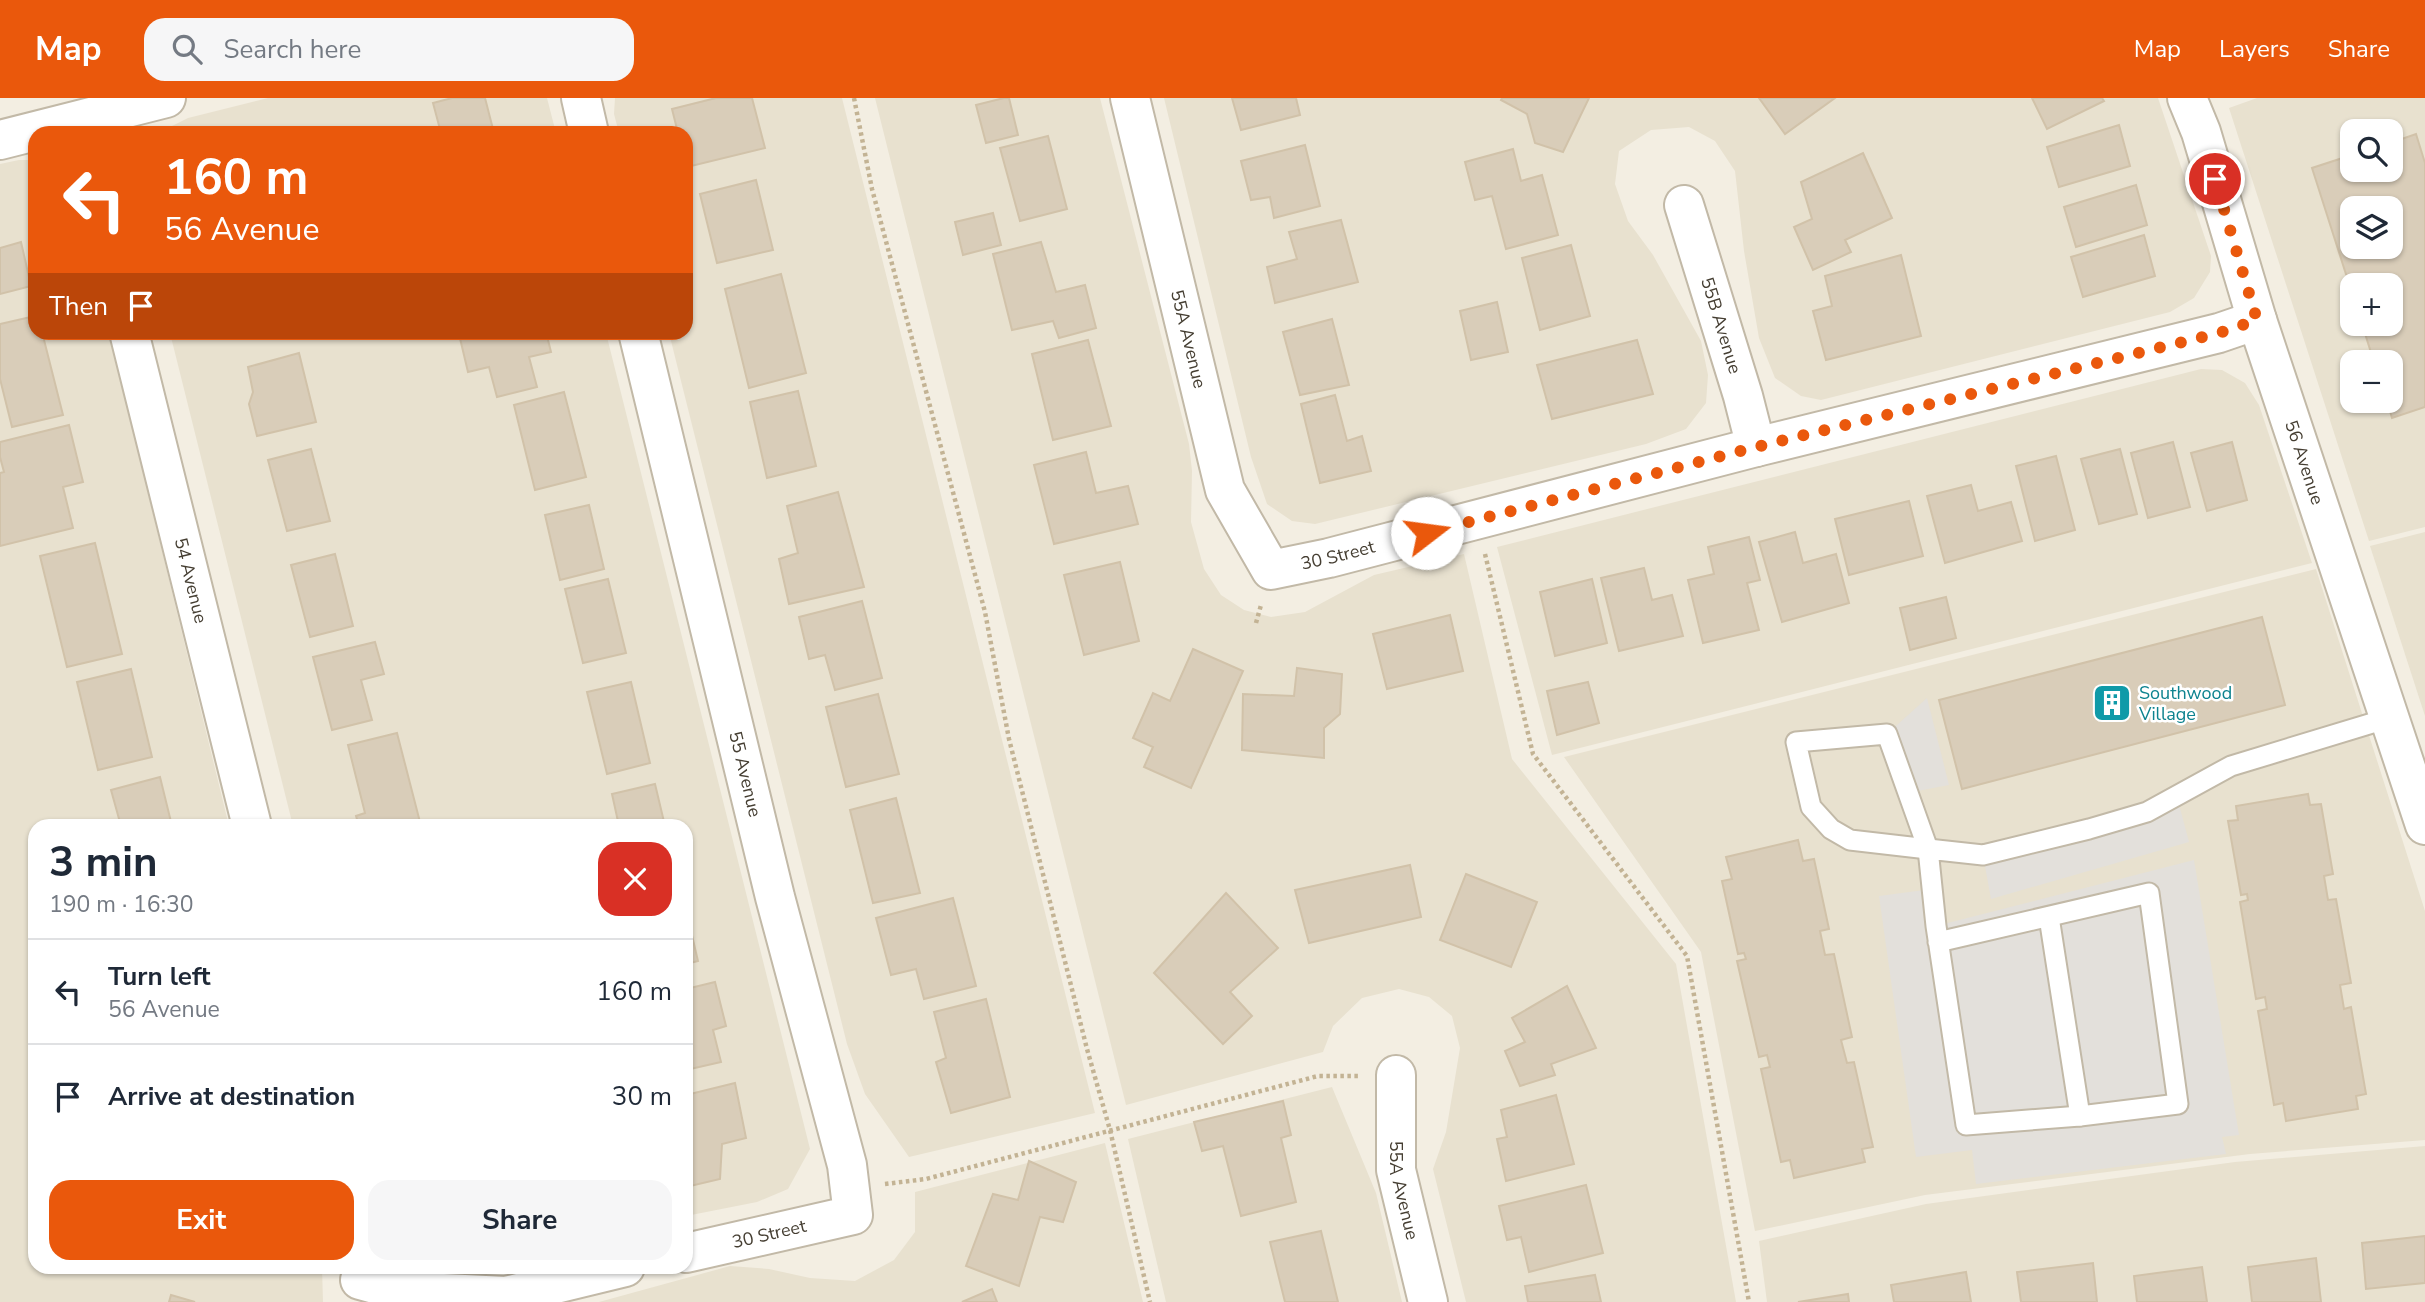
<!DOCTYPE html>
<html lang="en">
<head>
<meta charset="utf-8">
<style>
  :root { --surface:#fff; --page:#f6f6f7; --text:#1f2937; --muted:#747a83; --line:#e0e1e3; --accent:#ea580c }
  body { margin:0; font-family:"Nunito Sans",sans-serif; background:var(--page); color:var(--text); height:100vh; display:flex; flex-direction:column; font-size:26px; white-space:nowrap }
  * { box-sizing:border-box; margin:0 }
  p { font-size:23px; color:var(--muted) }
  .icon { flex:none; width:38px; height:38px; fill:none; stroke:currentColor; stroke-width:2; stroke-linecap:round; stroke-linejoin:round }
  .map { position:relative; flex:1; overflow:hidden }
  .panel { position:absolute; left:28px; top:721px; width:665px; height:455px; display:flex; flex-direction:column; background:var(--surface); border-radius:21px; box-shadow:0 2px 5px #0004 }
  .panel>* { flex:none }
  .guide { position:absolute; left:28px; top:28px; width:665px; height:214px; border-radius:21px; box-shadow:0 2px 5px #0004; background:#ea580c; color:#fff; overflow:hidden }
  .controls { position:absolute; left:2340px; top:21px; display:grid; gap:14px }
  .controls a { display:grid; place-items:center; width:63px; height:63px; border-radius:14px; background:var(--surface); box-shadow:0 2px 5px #0004; font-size:35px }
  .pin { position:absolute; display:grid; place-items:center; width:60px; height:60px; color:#fff; margin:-30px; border:4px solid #fff; border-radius:50%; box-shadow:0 2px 7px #0007 }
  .me { position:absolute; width:77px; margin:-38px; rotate:75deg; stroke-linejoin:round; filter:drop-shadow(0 0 5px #0008) }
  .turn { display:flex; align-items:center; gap:24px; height:147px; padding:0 21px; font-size:32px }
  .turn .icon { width:91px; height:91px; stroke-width:2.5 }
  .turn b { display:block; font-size:49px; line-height:60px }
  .then { display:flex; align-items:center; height:66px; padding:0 21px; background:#0003; gap:14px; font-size:26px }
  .round { display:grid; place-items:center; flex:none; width:74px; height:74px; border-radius:21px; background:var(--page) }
  .headline { display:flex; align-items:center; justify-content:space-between; height:119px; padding:0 21px }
  h1 { font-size:42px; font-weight:700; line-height:52px }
  .button { display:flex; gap:14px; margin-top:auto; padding:14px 21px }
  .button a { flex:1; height:80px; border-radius:21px; background:var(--accent); color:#fff; font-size:28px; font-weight:700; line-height:80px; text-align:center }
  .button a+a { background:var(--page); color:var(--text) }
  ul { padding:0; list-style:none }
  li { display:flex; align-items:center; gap:21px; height:105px; padding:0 21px; border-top:2px solid var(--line) }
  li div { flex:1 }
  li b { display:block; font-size:26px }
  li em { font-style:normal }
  header { display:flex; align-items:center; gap:42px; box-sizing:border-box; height:98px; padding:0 35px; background:var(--accent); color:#fff }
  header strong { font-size:33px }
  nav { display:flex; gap:38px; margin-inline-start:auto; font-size:24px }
  .search { width:490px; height:63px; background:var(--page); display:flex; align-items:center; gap:18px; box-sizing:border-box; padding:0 24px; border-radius:21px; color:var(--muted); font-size:26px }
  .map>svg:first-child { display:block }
</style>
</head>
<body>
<header>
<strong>Map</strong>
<div class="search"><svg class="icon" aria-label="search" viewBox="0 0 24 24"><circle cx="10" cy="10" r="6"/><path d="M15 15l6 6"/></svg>Search here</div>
<nav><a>Map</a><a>Layers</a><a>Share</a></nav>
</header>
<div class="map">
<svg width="2425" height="1204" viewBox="0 0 2425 1204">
  <rect width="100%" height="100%" fill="#f3eee2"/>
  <g fill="#e8e1cf" fill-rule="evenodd">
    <path d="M 268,0 L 547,0 L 556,35 L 158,35 L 188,20 Z"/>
    <path d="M 615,0 L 842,0 L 1095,1015 L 909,1059 L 865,996 L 847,946 L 669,235 L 686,234 L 686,35 L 619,35 L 614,16 Z"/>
    <path d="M 875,0 L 1100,0 L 1189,346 L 1192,373 L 1191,424 L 1204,471 L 1221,497 L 1244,512 L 1271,519 L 1305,514 L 1374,477 L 1464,456 L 1512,661 L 1676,866 L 1736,1204 L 1466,1204 L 1433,1071 L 1446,1034 L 1460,950 L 1452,918 L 1429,899 L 1399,891 L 1362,900 L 1333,928 L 1323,954 L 1126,1007 Z"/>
    <path d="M 1164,0 L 2158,0 L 2211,158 L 2210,174 L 2194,200 L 2170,214 L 1821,302 L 1801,298 L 1775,280 L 1759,240 L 1744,153 L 1735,73 L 1715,43 L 1689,29 L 1651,32 L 1619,53 L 1615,86 L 1628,123 L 1653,157 L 1701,243 L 1708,277 L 1706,305 L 1686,331 L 1646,346 L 1315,426 L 1292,423 L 1267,406 L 1251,359 Z"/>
    <path d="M 2257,0 L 2425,0 L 2425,429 L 2369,443 L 2229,10 ZM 2352,33 L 2390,33 L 2390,72 L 2352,72 ZM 2352,110 L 2390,110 L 2390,149 L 2352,149 ZM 2352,187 L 2390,187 L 2390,226 L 2352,226 ZM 2352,264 L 2390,264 L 2390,303 L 2352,303 Z"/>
    <path d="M 19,62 L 35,62 L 35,234 L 109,235 L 229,728 L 35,728 L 35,1169 L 322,1169 L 323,1204 L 0,1204 L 0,66 Z"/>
    <path d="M 170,235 L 606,235 L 810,1051 L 788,1091 L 757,1104 L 686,1118 L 686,728 L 293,728 Z"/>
    <path d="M 2201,271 L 2222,272 L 2245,285 L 2259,307 L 2312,465 L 1552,657 L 1497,449 Z"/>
    <path d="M 2425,434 L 2425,618 L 2370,448 Z"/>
    <path d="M 2316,471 L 2425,813 L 2425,1042 L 2250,1056 L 1925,1097 L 1755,1133 L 1701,854 L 1564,659 Z"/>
    <path d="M 1332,989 L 1376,1095 L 1402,1204 L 1166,1204 L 1128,1041 Z"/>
    <path d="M 1105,1045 L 1143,1204 L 599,1204 L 730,1168 L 769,1171 L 810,1180 L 855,1183 L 894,1162 L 915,1134 L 915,1094 Z"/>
    <path d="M 2425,1048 L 2425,1204 L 1767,1204 L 1759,1143 L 1926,1106 L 2235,1064 Z"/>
  </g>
  <g fill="#e3e0db">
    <path d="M 1927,600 L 1949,687 L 1907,695 L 1887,636 Z"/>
    <path d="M 2177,699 L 2189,744 L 1991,801 L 1983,757 Z"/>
    <path d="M 2194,762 L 2239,1037 L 2222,1039 L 2226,1056 L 1976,1086 L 1972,1052 L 1916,1059 L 1879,798 L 1932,791 L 1936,828 Z"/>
  </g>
  <g fill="#d9cdb9" stroke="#d1c2a9" stroke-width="2" fill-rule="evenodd">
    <path d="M 452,0 L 485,0 L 494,35 L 441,35 L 433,5 Z"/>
    <path d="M 716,0 L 752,0 L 765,50 L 687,69 L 686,35 L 678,35 L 672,11 Z"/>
    <path d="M 1004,0 L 1009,0 L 1018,37 L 986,45 L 976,7 Z"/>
    <path d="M 1232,0 L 1296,0 L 1300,17 L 1241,32 Z"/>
    <path d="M 1502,0 L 1589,0 L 1563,54 L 1535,45 L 1527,16 L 1501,2 Z"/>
    <path d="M 1759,0 L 1835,0 L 1785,36 Z"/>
    <path d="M 2032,0 L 2102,0 L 2104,3 L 2047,31 Z"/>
    <path d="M 2119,27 L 2130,68 L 2059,89 L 2047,49 Z"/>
    <path d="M 2416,36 L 2425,65 L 2425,309 L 2392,320 L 2387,303 L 2390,303 L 2390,264 L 2374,264 L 2362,226 L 2390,226 L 2390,187 L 2352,187 L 2352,195 L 2312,70 L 2352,57 L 2352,72 L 2390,72 L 2390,45 ZM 2352,110 L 2390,110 L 2390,149 L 2352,149 Z"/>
    <path d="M 1048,38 L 1067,111 L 1020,123 L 1000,50 Z"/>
    <path d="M 1305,47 L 1320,108 L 1274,120 L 1270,99 L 1251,102 L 1241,63 Z"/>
    <path d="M 1513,51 L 1521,83 L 1542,77 L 1558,137 L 1506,151 L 1492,98 L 1475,102 L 1465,64 Z"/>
    <path d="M 1863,55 L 1892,120 L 1845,142 L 1851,154 L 1813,172 L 1794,129 L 1812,121 L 1801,84 Z"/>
    <path d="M 756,82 L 773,152 L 717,165 L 700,96 Z"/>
    <path d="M 2136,87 L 2147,127 L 2076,149 L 2064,109 Z"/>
    <path d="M 993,115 L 1001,147 L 963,157 L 955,124 Z"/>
    <path d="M 1341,122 L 1358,184 L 1275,205 L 1267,169 L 1297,161 L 1289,134 Z"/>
    <path d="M 2144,137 L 2155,178 L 2083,199 L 2071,159 Z"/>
    <path d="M 21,144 L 31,188 L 0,196 L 0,150 Z"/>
    <path d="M 1041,144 L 1056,194 L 1085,187 L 1096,230 L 1059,240 L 1053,223 L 1012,232 L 993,156 Z"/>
    <path d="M 1571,147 L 1590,218 L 1540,232 L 1522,160 Z"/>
    <path d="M 1901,157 L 1921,238 L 1826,262 L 1813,213 L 1832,208 L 1825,178 Z"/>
    <path d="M 781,176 L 806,275 L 749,290 L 725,191 Z"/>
    <path d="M 1497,204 L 1508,254 L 1471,262 L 1460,213 Z"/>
    <path d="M 35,218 L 35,234 L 42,234 L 63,317 L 12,329 L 0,281 L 0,226 Z"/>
    <path d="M 1332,221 L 1349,287 L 1300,297 L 1283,234 Z"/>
    <path d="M 464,234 L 546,234 L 551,254 L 529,259 L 537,289 L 497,299 L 489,269 L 468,274 L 459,236 Z"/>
    <path d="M 1088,242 L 1111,328 L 1053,342 L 1032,256 Z"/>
    <path d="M 1637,242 L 1653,296 L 1552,321 L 1537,267 Z"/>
    <path d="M 299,255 L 316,324 L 257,338 L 249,306 L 253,294 L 248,269 Z"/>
    <path d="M 798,293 L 816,368 L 767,380 L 750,304 Z"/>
    <path d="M 564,294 L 586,379 L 535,392 L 514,307 Z"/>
    <path d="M 1335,297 L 1347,343 L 1362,338 L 1371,373 L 1320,385 L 1301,306 Z"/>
    <path d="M 69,327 L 83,384 L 63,389 L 73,430 L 0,448 L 0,375 L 4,374 L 0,359 L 0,344 Z"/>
    <path d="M 2173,344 L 2190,409 L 2148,420 L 2131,355 Z"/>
    <path d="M 2232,344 L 2247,402 L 2207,413 L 2191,355 Z"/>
    <path d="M 311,351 L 330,423 L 287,433 L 268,362 Z"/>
    <path d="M 2120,351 L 2137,416 L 2099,426 L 2081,361 Z"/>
    <path d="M 1086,354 L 1096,395 L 1128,388 L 1138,426 L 1054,446 L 1034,367 Z"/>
    <path d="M 2056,358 L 2075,432 L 2035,443 L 2016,368 Z"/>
    <path d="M 1971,387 L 1978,413 L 2011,404 L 2022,443 L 1945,465 L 1927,398 Z"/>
    <path d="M 838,394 L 864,489 L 789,506 L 779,461 L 798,455 L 787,408 Z"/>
    <path d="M 1909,403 L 1923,458 L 1849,477 L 1835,421 Z"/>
    <path d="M 589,407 L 604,471 L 560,482 L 545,417 Z"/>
    <path d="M 1795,434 L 1803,465 L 1836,456 L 1849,505 L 1782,524 L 1759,444 Z"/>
    <path d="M 1749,439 L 1760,482 L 1747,485 L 1759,532 L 1703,545 L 1688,482 L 1714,476 L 1708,449 Z"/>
    <path d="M 95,445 L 122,556 L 67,569 L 40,458 Z"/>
    <path d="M 335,456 L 353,528 L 310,539 L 291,467 Z"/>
    <path d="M 1120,464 L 1139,543 L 1084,557 L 1064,477 Z"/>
    <path d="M 1644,470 L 1652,502 L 1672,497 L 1683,538 L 1619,553 L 1601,480 Z"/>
    <path d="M 608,481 L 626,555 L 583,565 L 565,491 Z"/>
    <path d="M 1592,481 L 1607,545 L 1555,558 L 1540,494 Z"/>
    <path d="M 1946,499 L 1956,540 L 1910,552 L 1900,510 Z"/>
    <path d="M 862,503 L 882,580 L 835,592 L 825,557 L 809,561 L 799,519 Z"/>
    <path d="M 1450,517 L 1463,573 L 1387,591 L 1373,536 Z"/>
    <path d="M 2262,519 L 2285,607 L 1962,691 L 1939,602 Z"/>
    <path d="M 375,544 L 384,576 L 361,582 L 372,622 L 332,632 L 313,559 Z"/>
    <path d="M 1193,551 L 1243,573 L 1191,690 L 1144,669 L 1153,649 L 1133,640 L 1153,595 L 1170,603 Z"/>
    <path d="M 1297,570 L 1342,576 L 1340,616 L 1324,630 L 1324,660 L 1242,652 L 1243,596 L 1294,598 Z"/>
    <path d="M 131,571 L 152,659 L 98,672 L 77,584 Z"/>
    <path d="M 631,584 L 650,665 L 607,676 L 587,594 Z"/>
    <path d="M 1588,584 L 1599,625 L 1557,637 L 1547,593 Z"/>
    <path d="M 878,596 L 899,676 L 846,689 L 826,609 Z"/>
    <path d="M 397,635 L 421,728 L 359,728 L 356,718 L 365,715 L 348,647 Z"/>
    <path d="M 160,679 L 172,728 L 121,728 L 111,692 Z"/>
    <path d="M 655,686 L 665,728 L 619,728 L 612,696 Z"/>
    <path d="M 2308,696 L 2310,707 L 2321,706 L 2333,776 L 2324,778 L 2328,802 L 2336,801 L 2351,885 L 2340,887 L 2344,911 L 2351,909 L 2366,996 L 2356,998 L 2358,1011 L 2286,1023 L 2283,1005 L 2274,1007 L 2258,913 L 2267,911 L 2265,899 L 2256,901 L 2240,804 L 2248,802 L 2247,796 L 2241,797 L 2228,723 L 2238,722 L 2236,708 Z"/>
    <path d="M 896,700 L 920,795 L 873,805 L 850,712 Z"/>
    <path d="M 1798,742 L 1803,763 L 1814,761 L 1829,831 L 1820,833 L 1825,857 L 1834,856 L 1852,939 L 1841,942 L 1847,965 L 1854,964 L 1873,1049 L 1862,1051 L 1865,1064 L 1794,1080 L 1790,1062 L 1781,1064 L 1761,971 L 1770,969 L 1767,957 L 1759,959 L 1737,863 L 1746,861 L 1744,855 L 1738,856 L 1722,783 L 1732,781 L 1726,759 Z"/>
    <path d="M 1410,767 L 1421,819 L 1309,845 L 1295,792 Z"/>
    <path d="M 1466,776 L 1537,804 L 1511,869 L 1440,842 Z"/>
    <path d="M 1226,795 L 1278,850 L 1230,894 L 1252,918 L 1223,946 L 1154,875 Z"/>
    <path d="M 953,800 L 976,888 L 924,901 L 916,871 L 891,877 L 876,820 Z"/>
    <path d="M 686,812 L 698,863 L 686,866 Z"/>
    <path d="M 715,884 L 726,928 L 713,932 L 721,964 L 686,972 L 686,891 Z"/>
    <path d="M 1567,888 L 1596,950 L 1551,966 L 1555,977 L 1520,988 L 1505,953 L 1525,944 L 1512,920 Z"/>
    <path d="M 986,901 L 1010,999 L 951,1015 L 936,964 L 946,960 L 934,914 Z"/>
    <path d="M 735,985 L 746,1040 L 722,1046 L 720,1081 L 686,1089 L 686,997 Z"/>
    <path d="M 1556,997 L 1574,1066 L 1506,1083 L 1497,1041 L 1507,1039 L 1501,1012 Z"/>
    <path d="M 1283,1003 L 1291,1037 L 1281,1040 L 1296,1104 L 1241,1118 L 1223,1048 L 1202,1053 L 1194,1024 Z"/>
    <path d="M 1029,1063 L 1076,1084 L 1063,1124 L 1040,1119 L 1019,1188 L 966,1168 L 993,1096 L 1018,1102 Z"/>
    <path d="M 1586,1087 L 1603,1155 L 1529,1174 L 1521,1139 L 1507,1142 L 1499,1108 Z"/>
    <path d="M 1321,1133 L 1338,1204 L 1285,1204 L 1270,1144 Z"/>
    <path d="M 2425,1138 L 2425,1185 L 2366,1191 L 2362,1145 Z"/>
    <path d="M 2316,1160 L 2321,1204 L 2252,1204 L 2248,1169 Z"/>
    <path d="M 2093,1165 L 2097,1204 L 2021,1204 L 2017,1174 Z"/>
    <path d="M 2202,1169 L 2207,1204 L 2137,1204 L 2134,1178 Z"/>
    <path d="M 1966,1174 L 1971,1204 L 1894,1204 L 1891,1187 Z"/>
    <path d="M 1595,1177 L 1601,1204 L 1528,1204 L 1525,1188 Z"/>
    <path d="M 992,1191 L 997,1204 L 962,1204 Z"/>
    <path d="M 1848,1196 L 1849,1204 L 1798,1204 Z"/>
    <path d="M 171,1197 L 195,1204 L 169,1204 Z"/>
  </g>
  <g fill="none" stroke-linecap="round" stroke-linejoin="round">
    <g stroke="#c2b9a7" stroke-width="23">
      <g id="lane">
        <path d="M 1887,636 L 1928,751 L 1850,742 L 1831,731 L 1811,709 L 1796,644 Z"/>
        <path d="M 2049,819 L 2080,1018"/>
        <path d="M 1938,844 L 2149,795 L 2178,1006 L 2080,1018 L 1966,1027 L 1936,828 L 1928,751 L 1983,757 L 2089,731 L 2147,714 L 2231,668 L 2389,620"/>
      </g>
    </g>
    <g stroke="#c2b9a7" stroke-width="42">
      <g id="street">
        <path d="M 581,0 L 589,35"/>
        <path id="s1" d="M 1130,0 L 1225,392 L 1271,472 L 1329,460 L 1756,349 L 2219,235 L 2257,222"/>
        <path id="s2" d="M 2187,0 L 2201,34 L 2257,222 L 2425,727"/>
        <path d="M 0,42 L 166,0"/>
        <path id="s3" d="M 1684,107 L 1743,298 L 1756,349"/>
        <path id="s4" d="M 129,234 L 252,728"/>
        <path id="s5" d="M 638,234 L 775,799 L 847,1067 L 853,1117 L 686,1155"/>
        <path id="s6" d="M 1396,977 L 1396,1072 L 1428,1204"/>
        <path d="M 360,1182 L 401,1193 L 506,1198 L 625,1169"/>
      </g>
    </g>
    <g stroke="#c3b394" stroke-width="4.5" stroke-dasharray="3.5 3.5" stroke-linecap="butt">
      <path d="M 854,0 L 872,91 L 985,514 L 1009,641 L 1087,951 L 1110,1032 L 1150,1204"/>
      <path d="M 1485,456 L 1533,656 L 1687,858 L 1749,1204"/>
      <path d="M 1256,525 L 1261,507"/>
      <path d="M 885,1086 L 926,1081 L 1318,978 L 1359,978"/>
    </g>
    <use href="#lane" stroke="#fff" stroke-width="19"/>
    <use href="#street" stroke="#fff" stroke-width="38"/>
  </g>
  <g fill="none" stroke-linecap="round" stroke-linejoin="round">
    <path stroke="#ea580c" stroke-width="12" stroke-dasharray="0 21.6" d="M 1427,435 L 1756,349 L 2219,235 L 2257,222 L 2215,81"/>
  </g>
  <defs>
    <g id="building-square" transform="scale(2.0125)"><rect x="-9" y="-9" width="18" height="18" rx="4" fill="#0f9aa8" stroke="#fff"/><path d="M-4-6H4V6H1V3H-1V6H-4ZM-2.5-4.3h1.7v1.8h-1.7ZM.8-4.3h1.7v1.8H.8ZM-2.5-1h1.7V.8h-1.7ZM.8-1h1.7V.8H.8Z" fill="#fff"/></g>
  </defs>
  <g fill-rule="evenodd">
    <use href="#building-square" x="2112" y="605"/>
  </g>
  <g text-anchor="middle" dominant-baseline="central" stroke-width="5" stroke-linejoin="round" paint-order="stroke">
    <g font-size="18" fill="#453e32" stroke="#fff">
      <text stroke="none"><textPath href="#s3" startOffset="126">55B Avenue</textPath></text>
      <text stroke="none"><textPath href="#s1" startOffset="248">55A Avenue</textPath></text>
      <text stroke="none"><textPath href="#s2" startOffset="383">56 Avenue</textPath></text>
      <text stroke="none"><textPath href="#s1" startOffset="564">30 Street</textPath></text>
      <text stroke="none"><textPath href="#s4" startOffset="256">54 Avenue</textPath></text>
      <text stroke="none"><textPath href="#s5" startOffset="455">55 Avenue</textPath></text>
      <text stroke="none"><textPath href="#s6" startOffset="116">55A Avenue</textPath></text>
      <text transform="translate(769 1136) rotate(-13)">30 Street</text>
    </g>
    <g font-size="18" fill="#0d838f" stroke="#fff" text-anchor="start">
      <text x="2139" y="595">Southwood<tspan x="2139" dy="21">Village</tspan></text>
    </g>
  </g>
</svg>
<div class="controls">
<a><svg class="icon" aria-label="search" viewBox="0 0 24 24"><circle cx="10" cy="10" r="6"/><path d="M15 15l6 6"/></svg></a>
<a><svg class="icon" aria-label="layers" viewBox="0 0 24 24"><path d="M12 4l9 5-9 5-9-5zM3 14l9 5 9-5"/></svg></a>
<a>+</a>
<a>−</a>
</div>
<div class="pin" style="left:2215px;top:81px;background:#d93025"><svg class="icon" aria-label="arrive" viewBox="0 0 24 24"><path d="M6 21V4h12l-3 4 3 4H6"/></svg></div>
<svg class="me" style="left:1427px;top:435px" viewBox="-20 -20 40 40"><circle r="19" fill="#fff"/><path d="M0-13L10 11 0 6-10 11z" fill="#ea580c"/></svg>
<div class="guide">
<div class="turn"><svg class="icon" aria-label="left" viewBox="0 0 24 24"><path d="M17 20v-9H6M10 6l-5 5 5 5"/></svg><div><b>160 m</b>56 Avenue</div></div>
<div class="then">Then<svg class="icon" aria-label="arrive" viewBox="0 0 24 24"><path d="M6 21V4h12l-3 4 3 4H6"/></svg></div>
</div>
<section class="panel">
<div class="headline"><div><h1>3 min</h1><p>190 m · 16:30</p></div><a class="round" style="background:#d93025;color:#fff"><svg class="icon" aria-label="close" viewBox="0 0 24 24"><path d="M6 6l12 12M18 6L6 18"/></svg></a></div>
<ul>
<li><svg class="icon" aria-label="left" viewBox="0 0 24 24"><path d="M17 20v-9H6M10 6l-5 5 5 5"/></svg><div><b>Turn left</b><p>56 Avenue</p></div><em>160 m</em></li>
<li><svg class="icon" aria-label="arrive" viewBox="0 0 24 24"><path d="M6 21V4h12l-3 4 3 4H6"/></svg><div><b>Arrive at destination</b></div><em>30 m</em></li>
</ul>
<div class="button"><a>Exit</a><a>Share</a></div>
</section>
</div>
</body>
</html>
